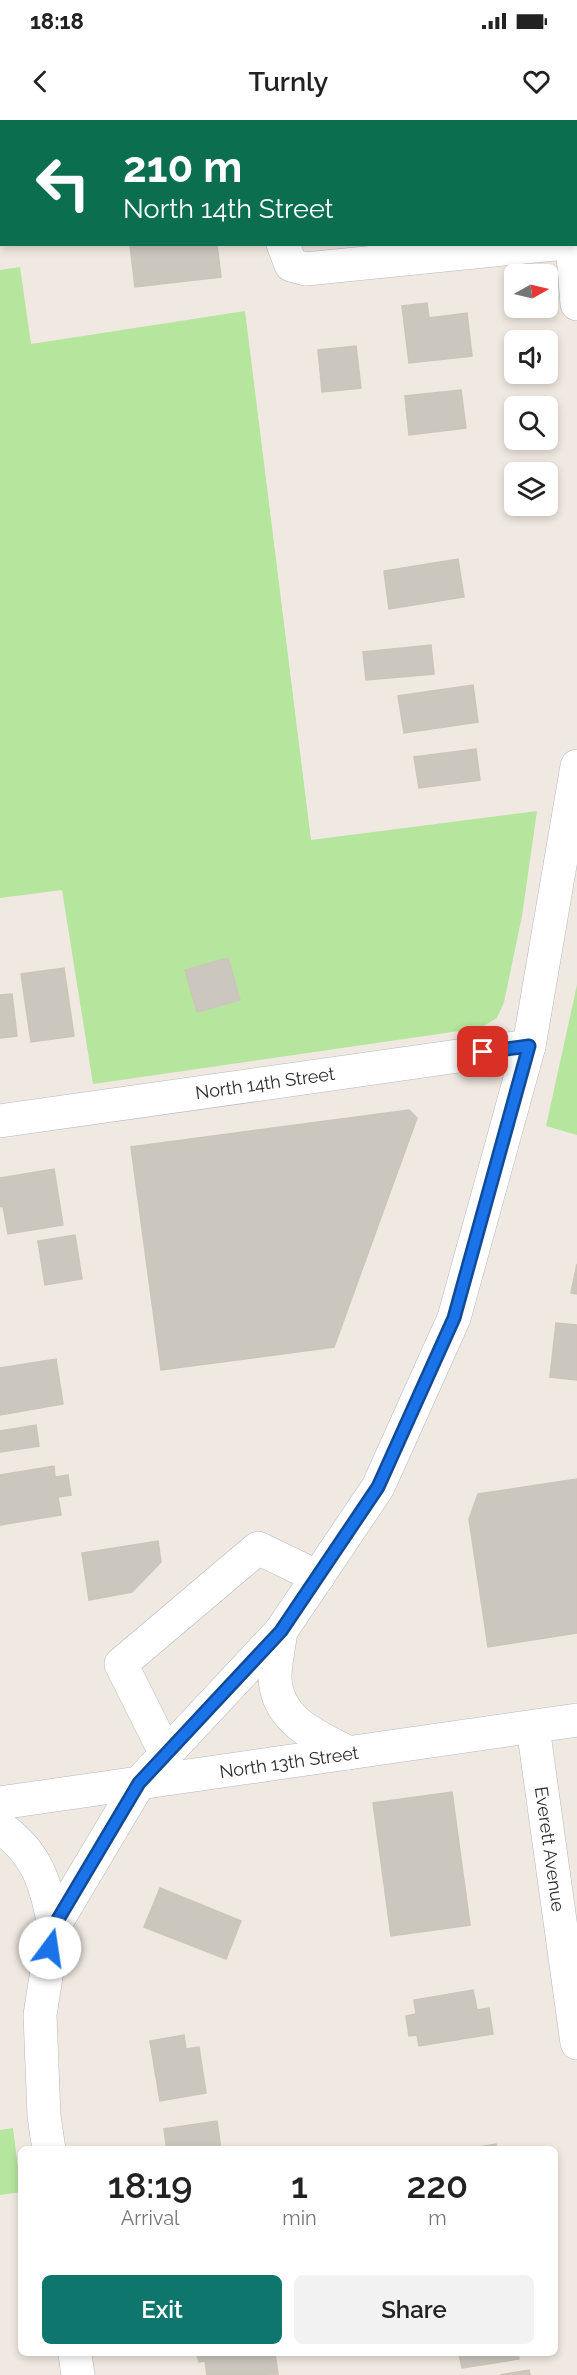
<!DOCTYPE html>
<html lang="en">
<head>
<meta charset="utf-8">
<style>
  :root { --surface:#fff; --page:#f2f2f2; --text:#222; --muted:#767676; --accent:#0f766e }
  body { margin:0; font-family:Raleway,sans-serif; background:var(--page); color:var(--text); height:100vh; display:flex; flex-direction:column; font-size:22px; white-space:nowrap }
  * { box-sizing:border-box; margin:0 }
  p { font-size:20px; color:var(--muted) }
  .icon { flex:none; width:33px; height:33px; fill:none; stroke:currentColor; stroke-width:2; stroke-linecap:round; stroke-linejoin:round }
  .map { position:relative; flex:1; overflow:hidden }
  .sheet { position:absolute; left:18px; top:2026px; width:540px; height:210px; display:flex; flex-direction:column; background:var(--surface); border-radius:9px; box-shadow:0 3px 9px #0003 }
  .sheet>* { flex:none }
  .hud { position:absolute; left:0px; top:0px; width:578px; height:126px; box-shadow:0 3px 9px #0003; background:#0b6e4f; color:#fff; overflow:hidden }
  .needle { width:39px; rotate:82deg }
  .tools { position:absolute; left:504px; top:144px; display:grid; gap:12px }
  .tools a { display:grid; place-items:center; width:54px; height:54px; border-radius:9px; background:var(--surface); box-shadow:0 3px 9px #0003; font-size:30px }
  .pin { position:absolute; display:grid; place-items:center; width:51px; height:51px; color:#fff; margin:-26px; border-radius:12px; box-shadow:0 3px 9px #0006 }
  .me { position:absolute; width:66px; margin:-33px; rotate:14deg; stroke-linejoin:round; filter:drop-shadow(0 0 4px #0008) }
  .turn { display:flex; align-items:center; gap:21px; height:126px; padding:0 24px; font-size:27px }
  .turn .icon { width:78px; height:78px; stroke-width:2.5 }
  .turn b { display:block; font-size:42px; line-height:51px }
  .eta { display:flex; justify-content:space-evenly; align-items:center; height:102px; text-align:center }
  .eta b { font-size:36px; font-weight:600; line-height:42px }
  .cta { display:flex; gap:12px; margin-top:auto; padding:12px 24px }
  .cta a { flex:1; height:69px; border-radius:9px; background:var(--accent); color:#fff; font-size:24px; font-weight:600; line-height:69px; text-align:center }
  .cta a+a { background:var(--page); color:var(--text) }
  .status { display:flex; justify-content:space-between; align-items:center; height:42px; padding:0 30px; background:var(--surface); direction:ltr }
  .status svg { height:16px; fill:currentColor }
  header { display:flex; justify-content:space-between; align-items:center; height:78px; padding:0 24px; background:var(--surface); font-size:27px; font-weight:600 }
  .map>svg:first-child { display:block }
</style>
</head>
<body>
<div class="status"><b>18:18</b><svg viewBox="0 0 49 12"><path d="M0 12V9h3v3zM5 12V6h3v6zM10 12V3h3v9zM15 12V0h3v12zM26 1h20v11H26zM47 4h2v5h-2z"/></svg></div>
<header><svg class="icon" aria-label="back" viewBox="0 0 24 24"><path d="M15 5l-7 7 7 7"/></svg>Turnly<svg class="icon" aria-label="heart" viewBox="0 0 24 24"><path d="M12 20l-8-8c-3-5 5-10 8-4 3-6 11-1 8 4z"/></svg></header>
<div class="map">
<svg width="577" height="2255" viewBox="0 0 577 2255">
  <rect width="100%" height="100%" fill="#efe9e1"/>
  <g fill="#b6e59e">
    <path d="M 20,147 L 31,224 L 245,191 L 311,720 L 537,691 L 522,796 L 504,882 L 497,898 L 480,908 L 93,964 L 62,770 L 0,778 L 0,150 Z"/>
    <path d="M 577,865 L 577,1015 L 546,1006 Z"/>
    <path d="M 13,2008 L 21,2072 L 0,2075 L 0,2010 Z"/>
  </g>
  <g fill="#cbc7bf" stroke="#cbc5ba" stroke-width="1.5">
    <path d="M 147,0 L 216,0 L 216,2 L 148,2 Z"/>
    <path d="M 385,0 L 423,0 L 424,2 L 386,2 Z"/>
    <path d="M 217,124 L 221,157 L 135,167 L 130,125 Z"/>
    <path d="M 427,183 L 429,198 L 467,193 L 472,236 L 409,243 L 402,186 Z"/>
    <path d="M 356,226 L 361,268 L 322,272 L 318,230 Z"/>
    <path d="M 461,270 L 466,308 L 409,315 L 405,276 Z"/>
    <path d="M 458,439 L 464,477 L 389,489 L 384,451 Z"/>
    <path d="M 431,525 L 434,554 L 366,560 L 363,532 Z"/>
    <path d="M 473,565 L 478,602 L 404,613 L 398,576 Z"/>
    <path d="M 476,629 L 480,660 L 419,668 L 414,637 Z"/>
    <path d="M 228,838 L 240,880 L 197,892 L 185,850 Z"/>
    <path d="M 64,848 L 74,916 L 31,922 L 21,854 Z"/>
    <path d="M 12,874 L 17,916 L 0,918 L 0,875 Z"/>
    <path d="M 409,990 L 417,998 L 334,1227 L 161,1250 L 131,1027 Z"/>
    <path d="M 54,1049 L 63,1105 L 8,1114 L 3,1086 L 0,1087 L 0,1058 Z"/>
    <path d="M 75,1115 L 82,1159 L 45,1165 L 38,1121 Z"/>
    <path d="M 577,1144 L 577,1174 L 571,1173 Z"/>
    <path d="M 556,1203 L 577,1205 L 577,1260 L 550,1257 Z"/>
    <path d="M 56,1239 L 63,1284 L 0,1295 L 0,1248 Z"/>
    <path d="M 36,1305 L 39,1326 L 0,1332 L 0,1311 Z"/>
    <path d="M 54,1346 L 55,1357 L 68,1355 L 71,1375 L 58,1377 L 61,1395 L 0,1405 L 0,1355 Z"/>
    <path d="M 577,1359 L 577,1513 L 488,1527 L 469,1399 L 478,1374 Z"/>
    <path d="M 158,1421 L 161,1442 L 132,1472 L 89,1480 L 82,1433 Z"/>
    <path d="M 452,1672 L 470,1805 L 391,1816 L 373,1683 Z"/>
    <path d="M 160,1768 L 241,1801 L 226,1839 L 144,1807 Z"/>
    <path d="M 473,1870 L 477,1890 L 489,1888 L 493,1914 L 419,1926 L 417,1915 L 409,1916 L 406,1896 L 416,1894 L 414,1880 Z"/>
    <path d="M 184,1915 L 186,1929 L 199,1927 L 206,1973 L 160,1981 L 150,1921 Z"/>
    <path d="M 217,2001 L 221,2030 L 167,2030 L 164,2009 Z"/>
    <path d="M 496,2024 L 497,2030 L 459,2030 Z"/>
    <path d="M 197,2234 L 275,2234 L 278,2254 L 207,2255 L 205,2241 L 199,2242 Z"/>
    <path d="M 459,2234 L 518,2234 L 519,2239 L 462,2248 Z"/>
    <path d="M 529,2250 L 530,2255 L 500,2255 Z"/>
  </g>
  <g fill="none" stroke-linecap="round" stroke-linejoin="round">
    <g stroke="#b4b7c1" stroke-width="34">
      <g id="minor">
        <path d="M 267,0 L 268,2"/>
        <path d="M 556,0 L 556,2"/>
        <path d="M 283,124 L 291,145 L 306,149 L 555,124"/>
        <path d="M 572,124 L 577,184"/>
        <path d="M 0,1001 L 529,926"/>
        <path d="M 281,1511 C 279,1526 275,1543 275,1558 C 277,1601 316,1616 349,1633"/>
        <path d="M 533,1607 L 577,1923"/>
        <path d="M 166,1634 L 121,1544 L 258,1428 L 318,1457"/>
        <path d="M 0,1683 L 577,1600"/>
        <path d="M 0,1707 C 37,1733 46,1763 54,1806"/>
        <path d="M 49,2030 L 44,1996 L 40,1895 L 54,1806 L 139,1663 L 281,1511 L 378,1367 L 454,1198 L 529,926 L 577,646"/>
        <path d="M 75,2234 L 78,2255"/>
      </g>
    </g>
    <use href="#minor" stroke="#fff" stroke-width="33"/>
  </g>
  <g fill="none" stroke-linecap="round" stroke-linejoin="round">
    <g stroke="#114b97" stroke-width="15">
      <path id="route" d="M 50,1828 L 54,1806 L 139,1663 L 281,1511 L 378,1367 L 454,1198 L 529,926 L 483,932"/>
    </g>
    <use href="#route" stroke="#1a73e8" stroke-width="10"/>
  </g>
  <g text-anchor="middle" dominant-baseline="central" stroke-width="4.5" stroke-linejoin="round" paint-order="stroke">
    <g font-size="18" fill="#2e2e2e" stroke="#fff">
      <text transform="translate(265 963) rotate(-8)">North 14th Street</text>
      <text transform="translate(289 1642) rotate(-8)">North 13th Street</text>
      <text transform="translate(550 1729) rotate(82)">Everett Avenue</text>
    </g>
  </g>
</svg>
<div class="tools">
<a><svg class="needle" viewBox="-14 -14 28 28"><path d="M0-13l5 13h-10z" fill="#e53935"/><path d="M0 13l5-13h-10z" fill="#767676"/></svg></a>
<a><svg class="icon" aria-label="sound" viewBox="0 0 24 24"><path d="M4 9h4l5-4v14l-5-4H4zM17 9q2 3 0 6"/></svg></a>
<a><svg class="icon" aria-label="search" viewBox="0 0 24 24"><circle cx="10" cy="10" r="6"/><path d="M15 15l6 6"/></svg></a>
<a><svg class="icon" aria-label="layers" viewBox="0 0 24 24"><path d="M12 4l9 5-9 5-9-5zM3 14l9 5 9-5"/></svg></a>
</div>
<div class="pin" style="left:483px;top:932px;background:#d93025"><svg class="icon" aria-label="arrive" viewBox="0 0 24 24"><path d="M6 21V4h12l-3 4 3 4H6"/></svg></div>
<svg class="me" style="left:50px;top:1828px" viewBox="-20 -20 40 40"><circle r="19" fill="#fff"/><path d="M0-13L10 11 0 6-10 11z" fill="#1a73e8"/></svg>
<div class="hud">
<div class="turn"><svg class="icon" aria-label="left" viewBox="0 0 24 24"><path d="M17 20v-9H6M10 6l-5 5 5 5"/></svg><div><b>210 m</b>North 14th Street</div></div>
</div>
<section class="sheet">
<div class="eta">
<div><b>18:19</b><p>Arrival</p></div>
<div><b>1</b><p>min</p></div>
<div><b>220</b><p>m</p></div>
</div>
<div class="cta"><a>Exit</a><a>Share</a></div>
</section>
</div>
</body>
</html>
